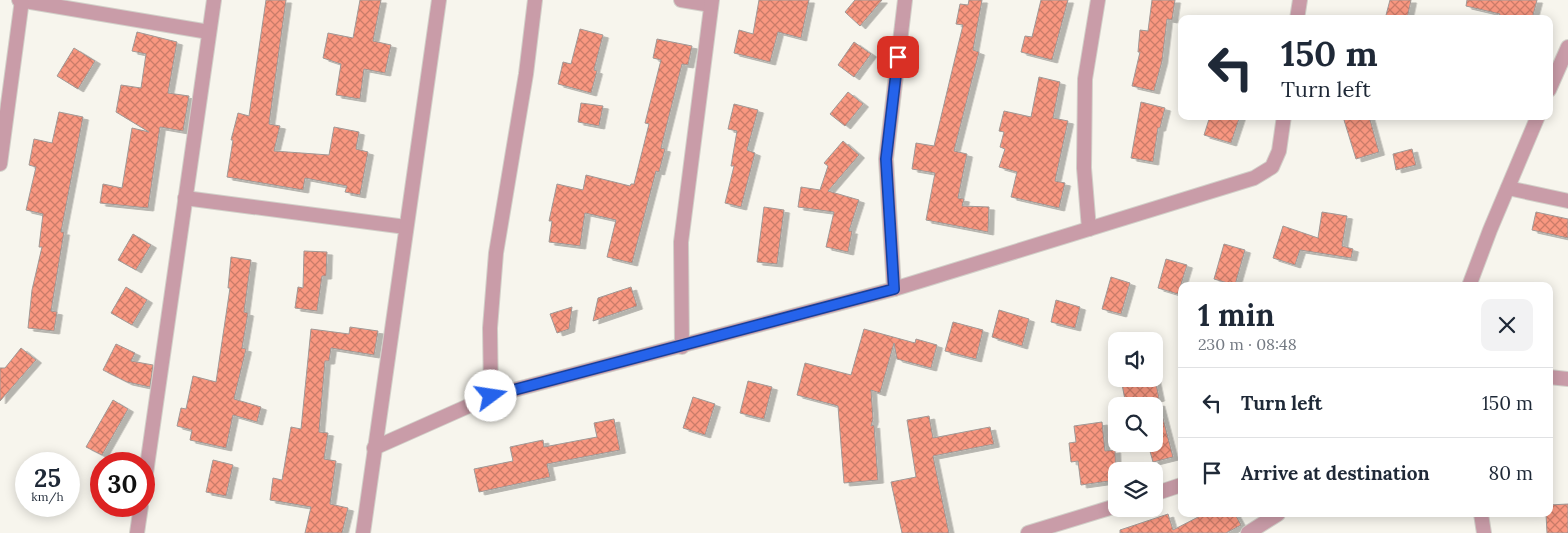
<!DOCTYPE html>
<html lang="en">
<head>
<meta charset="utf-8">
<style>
  :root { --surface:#fff; --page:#f2f2f3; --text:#1f2937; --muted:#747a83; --line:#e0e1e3 }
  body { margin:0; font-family:Lora,serif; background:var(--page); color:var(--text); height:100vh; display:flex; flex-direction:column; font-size:19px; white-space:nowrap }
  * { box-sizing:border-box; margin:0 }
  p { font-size:16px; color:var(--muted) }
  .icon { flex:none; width:28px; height:28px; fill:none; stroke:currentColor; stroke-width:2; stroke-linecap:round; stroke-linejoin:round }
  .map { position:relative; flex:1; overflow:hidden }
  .details { position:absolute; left:1178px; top:282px; width:375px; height:235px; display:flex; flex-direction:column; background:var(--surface); border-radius:10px; box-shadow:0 2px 12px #0003 }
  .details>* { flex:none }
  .banner { position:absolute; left:1178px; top:15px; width:375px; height:105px; border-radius:10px; box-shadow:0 2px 12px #0003; background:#fff; color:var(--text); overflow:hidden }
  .tools { position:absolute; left:1108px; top:332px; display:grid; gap:10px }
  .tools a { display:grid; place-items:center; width:55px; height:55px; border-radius:10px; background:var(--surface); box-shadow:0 2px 12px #0003; font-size:25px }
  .speed { position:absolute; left:15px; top:452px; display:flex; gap:10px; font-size:25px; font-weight:700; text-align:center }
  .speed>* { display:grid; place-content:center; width:65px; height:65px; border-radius:50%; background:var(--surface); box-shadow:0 2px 12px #0003; line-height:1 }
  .speed small { font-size:12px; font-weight:400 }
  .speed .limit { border:8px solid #d22; background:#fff; color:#111 }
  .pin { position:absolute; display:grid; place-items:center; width:42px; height:42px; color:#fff; margin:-21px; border-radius:10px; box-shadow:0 2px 8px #0006 }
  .me { position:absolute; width:55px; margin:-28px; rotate:76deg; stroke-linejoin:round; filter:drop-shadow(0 0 4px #0008) }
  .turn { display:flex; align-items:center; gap:18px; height:105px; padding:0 20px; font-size:22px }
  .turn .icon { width:65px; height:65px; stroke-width:2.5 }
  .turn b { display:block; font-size:35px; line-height:42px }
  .round { display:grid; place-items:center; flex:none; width:52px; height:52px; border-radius:10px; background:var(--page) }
  .summary { display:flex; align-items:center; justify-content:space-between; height:85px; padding:0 20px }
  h1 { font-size:30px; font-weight:700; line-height:38px }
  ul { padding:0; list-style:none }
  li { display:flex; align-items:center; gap:15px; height:70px; padding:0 20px; border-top:1px solid var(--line) }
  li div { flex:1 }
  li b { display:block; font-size:19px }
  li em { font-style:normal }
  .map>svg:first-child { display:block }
</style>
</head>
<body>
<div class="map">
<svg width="1568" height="533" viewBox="0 0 1568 533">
  <defs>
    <pattern id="building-cross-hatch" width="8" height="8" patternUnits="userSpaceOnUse" patternTransform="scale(1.25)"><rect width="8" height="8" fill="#f99780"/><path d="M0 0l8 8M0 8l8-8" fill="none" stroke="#ca7b69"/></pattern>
    <filter id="shadow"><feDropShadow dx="5.5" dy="3" stdDeviation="0" flood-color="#0004"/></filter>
  </defs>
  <rect width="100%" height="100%" fill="#f7f5ed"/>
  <g fill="url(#building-cross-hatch)" stroke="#a19996" filter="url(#shadow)">
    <path d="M 266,0 L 286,0 L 269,124 L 280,126 L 274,151 L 329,155 L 334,127 L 359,132 L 356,149 L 368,152 L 360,195 L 345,192 L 347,186 L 305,178 L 303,190 L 227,177 L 233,140 L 231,140 L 238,113 L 249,116 Z"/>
    <path d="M 360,0 L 381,0 L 373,41 L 391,45 L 385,73 L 364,69 L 360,99 L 336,95 L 341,64 L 323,58 L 328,33 L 353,38 Z"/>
    <path d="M 759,0 L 809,0 L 801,38 L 778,32 L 770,62 L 734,53 L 739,30 L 753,34 Z"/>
    <path d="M 855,0 L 882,0 L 860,26 L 845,12 Z"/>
    <path d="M 969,0 L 982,0 L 973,50 L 979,52 L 954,151 L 967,154 L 958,198 L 964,199 L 962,206 L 989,207 L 988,232 L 926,220 L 935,173 L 912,169 L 916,143 L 934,146 L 963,25 L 956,24 L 960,4 L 968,5 Z"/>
    <path d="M 1041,0 L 1068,0 L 1052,60 L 1021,52 L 1025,36 L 1032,37 Z"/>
    <path d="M 1152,0 L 1175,0 L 1172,20 L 1167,19 L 1162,61 L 1154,91 L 1132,86 L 1140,52 L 1138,52 L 1140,30 L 1148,31 Z"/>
    <path d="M 1390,0 L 1411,0 L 1407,19 L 1385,19 Z"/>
    <path d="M 1467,0 L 1537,0 L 1532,19 L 1498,19 L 1500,14 L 1466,6 Z"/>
    <path d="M 580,29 L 603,35 L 594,70 L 597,71 L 591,93 L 558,84 L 563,62 L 571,64 Z"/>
    <path d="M 137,32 L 177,42 L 168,93 L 189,96 L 183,131 L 160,127 L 148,208 L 100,203 L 103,184 L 122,188 L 132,128 L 149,132 L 116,112 L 121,85 L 141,88 L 146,54 L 132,51 Z"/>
    <path d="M 657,39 L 692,46 L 688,65 L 682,64 L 661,148 L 665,149 L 659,172 L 656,171 L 632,263 L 607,257 L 616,220 L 585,213 L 580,246 L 549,242 L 552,221 L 549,221 L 557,184 L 583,190 L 586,175 L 630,186 L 631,184 L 634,184 L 649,124 L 645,123 L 661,60 L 653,58 Z"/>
    <path d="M 854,42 L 871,54 L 854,77 L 838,65 Z"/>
    <path d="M 74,48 L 95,61 L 78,89 L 57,76 Z"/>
    <path d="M 1039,77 L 1060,82 L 1053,118 L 1068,121 L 1055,181 L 1065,183 L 1059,208 L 1011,197 L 1017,172 L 999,167 L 1005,149 L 1000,147 L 1004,132 L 999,131 L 1004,111 L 1031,117 Z"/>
    <path d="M 848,92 L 863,104 L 845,126 L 830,114 Z"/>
    <path d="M 1141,102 L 1165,108 L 1160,128 L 1158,128 L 1153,162 L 1131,158 Z"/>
    <path d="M 581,103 L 603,106 L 599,126 L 578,122 Z"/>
    <path d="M 734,104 L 758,110 L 747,150 L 755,153 L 741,207 L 725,203 L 734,166 L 731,166 L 737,131 L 728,129 Z"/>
    <path d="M 59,112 L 83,117 L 61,232 L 64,232 L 51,311 L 57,312 L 54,331 L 28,328 L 32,290 L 42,247 L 39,247 L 43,214 L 26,210 L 36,167 L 29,165 L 34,139 L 52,143 Z"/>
    <path d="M 1210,116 L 1240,116 L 1231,143 L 1204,135 Z"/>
    <path d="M 1356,116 L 1369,116 L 1379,152 L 1356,159 L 1344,120 Z"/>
    <path d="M 843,141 L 859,155 L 828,191 L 859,200 L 849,231 L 852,231 L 848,252 L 826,247 L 834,212 L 798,207 L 801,187 L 820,190 L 828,166 L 824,163 Z"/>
    <path d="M 1412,149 L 1416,165 L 1396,170 L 1393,154 Z"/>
    <path d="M 764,207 L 784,210 L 777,264 L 757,262 Z"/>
    <path d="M 1322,212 L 1347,216 L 1342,246 L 1353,249 L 1351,258 L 1300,250 L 1295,265 L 1273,258 L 1283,226 L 1318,238 Z"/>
    <path d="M 1536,212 L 1568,219 L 1568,238 L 1532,230 Z"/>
    <path d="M 133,234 L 151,245 L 136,270 L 118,260 Z"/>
    <path d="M 1224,244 L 1245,250 L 1235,285 L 1214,279 Z"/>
    <path d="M 304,251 L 327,252 L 326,276 L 322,276 L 317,311 L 295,308 L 298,287 L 303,288 Z"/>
    <path d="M 231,257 L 251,260 L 244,312 L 248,313 L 242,348 L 246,349 L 234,399 L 261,407 L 257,422 L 233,415 L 226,448 L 190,440 L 192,430 L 177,426 L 181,408 L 186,409 L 193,376 L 216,382 L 230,288 L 228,288 Z"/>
    <path d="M 1166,259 L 1187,265 L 1178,294 L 1158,288 Z"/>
    <path d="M 1111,277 L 1130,283 L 1121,314 L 1102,309 Z"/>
    <path d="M 126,287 L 147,300 L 132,325 L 111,313 Z"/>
    <path d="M 631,287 L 637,306 L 593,321 L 598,298 Z"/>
    <path d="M 1056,300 L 1080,307 L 1075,328 L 1051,322 Z"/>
    <path d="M 572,307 L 569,329 L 557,333 L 550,314 Z"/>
    <path d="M 999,310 L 1029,319 L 1022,346 L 992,337 Z"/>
    <path d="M 953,322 L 983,330 L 976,359 L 945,351 Z"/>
    <path d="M 350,327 L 378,331 L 374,355 L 331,348 L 329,361 L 325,361 L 319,432 L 328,433 L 324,459 L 336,461 L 330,504 L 348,508 L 342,533 L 305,533 L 311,507 L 270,500 L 273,478 L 282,480 L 291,427 L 301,429 L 311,329 L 349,334 Z"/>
    <path d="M 864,329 L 915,343 L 916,339 L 937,345 L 931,368 L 897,359 L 894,343 L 880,393 L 871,390 L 873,419 L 871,426 L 874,425 L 878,480 L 844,483 L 838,406 L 797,395 L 805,363 L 851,375 Z"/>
    <path d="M 116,344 L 135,353 L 131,361 L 153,365 L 150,387 L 127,382 L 103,370 Z"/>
    <path d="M 21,348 L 36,360 L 0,401 L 0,368 L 5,368 Z"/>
    <path d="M 1121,379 L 1155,379 L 1159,398 L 1126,405 Z"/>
    <path d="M 748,381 L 772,387 L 764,419 L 740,413 Z"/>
    <path d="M 693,397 L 715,404 L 705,435 L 683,428 Z"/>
    <path d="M 113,400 L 128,409 L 102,455 L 86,447 Z"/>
    <path d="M 1159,403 L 1173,457 L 1153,462 L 1148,444 L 1154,444 L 1154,404 Z"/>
    <path d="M 929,416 L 933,438 L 990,427 L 994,444 L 933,456 L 949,533 L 902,533 L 891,482 L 916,477 L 907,420 Z"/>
    <path d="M 614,419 L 620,450 L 547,464 L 550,477 L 479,492 L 474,469 L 513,461 L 510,447 L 543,440 L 544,447 L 597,437 L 594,423 Z"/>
    <path d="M 1102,422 L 1105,451 L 1115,450 L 1116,480 L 1081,485 L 1078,461 L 1071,462 L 1069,443 L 1076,442 L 1074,426 Z"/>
    <path d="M 213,460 L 233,465 L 226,496 L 206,492 Z"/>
    <path d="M 1568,504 L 1568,533 L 1547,533 L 1546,514 L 1549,514 L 1549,505 Z"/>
    <path d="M 1168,514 L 1173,530 L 1204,514 L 1235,514 L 1241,525 L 1226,533 L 1120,533 L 1120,530 Z"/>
  </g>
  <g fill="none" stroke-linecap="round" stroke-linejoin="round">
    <g stroke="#d2d0c9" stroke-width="16">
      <g id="minor">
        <path d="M 19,0 L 209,32"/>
        <path d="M 681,0 L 711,5"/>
        <path d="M 1297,19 L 1300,0"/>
        <path d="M 1549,90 L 1568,47"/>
        <path d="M 0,164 L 22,0"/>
        <path d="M 1508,188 L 1568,201"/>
        <path d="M 185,198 L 406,227"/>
        <path d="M 1089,229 L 1084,168 L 1085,79 L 1098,0"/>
        <path d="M 1469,286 L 1490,230 L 1538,116"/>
        <path d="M 894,289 L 886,159 L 905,0"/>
        <path d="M 682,347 L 681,242 L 712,0"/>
        <path d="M 1549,377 L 1568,379"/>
        <path d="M 491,396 L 490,328 L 496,253 L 526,74 L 535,0"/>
        <path d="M 374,448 L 491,396 L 894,289 L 1254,178 L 1272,167 L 1279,151 L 1284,116"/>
        <path d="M 144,487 L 214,0"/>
        <path d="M 1154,494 L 1181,485"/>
        <path d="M 1481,514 L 1484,533"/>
        <path d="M 137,533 L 141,506"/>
        <path d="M 363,533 L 439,0"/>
        <path d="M 1028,533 L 1116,506"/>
        <path d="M 1248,533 L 1278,514"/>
      </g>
    </g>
    <use href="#minor" stroke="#c99ca8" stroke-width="14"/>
  </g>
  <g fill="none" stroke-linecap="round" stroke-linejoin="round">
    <g stroke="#184099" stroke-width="12">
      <path id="route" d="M 491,396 L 894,289 L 886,159 L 898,57"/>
    </g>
    <use href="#route" stroke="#2563eb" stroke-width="9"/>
  </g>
</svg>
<div class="tools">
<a><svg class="icon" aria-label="sound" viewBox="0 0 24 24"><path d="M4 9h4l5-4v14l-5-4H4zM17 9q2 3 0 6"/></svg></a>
<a><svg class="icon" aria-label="search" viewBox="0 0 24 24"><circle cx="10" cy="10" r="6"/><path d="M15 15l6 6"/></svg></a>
<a><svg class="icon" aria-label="layers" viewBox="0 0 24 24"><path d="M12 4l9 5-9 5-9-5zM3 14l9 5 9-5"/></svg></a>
</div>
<div class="speed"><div>25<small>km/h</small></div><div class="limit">30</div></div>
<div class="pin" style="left:898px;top:57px;background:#d93025"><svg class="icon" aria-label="arrive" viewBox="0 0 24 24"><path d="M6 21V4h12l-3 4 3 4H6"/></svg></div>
<svg class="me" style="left:491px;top:396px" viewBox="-20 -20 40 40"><circle r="19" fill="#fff"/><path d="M0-13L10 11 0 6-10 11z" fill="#2563eb"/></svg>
<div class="banner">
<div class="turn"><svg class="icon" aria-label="left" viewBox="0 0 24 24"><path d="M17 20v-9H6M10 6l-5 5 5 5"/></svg><div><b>150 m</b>Turn left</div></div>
</div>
<section class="details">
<div class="summary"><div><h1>1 min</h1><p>230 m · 08:48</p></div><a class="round"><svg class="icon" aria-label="close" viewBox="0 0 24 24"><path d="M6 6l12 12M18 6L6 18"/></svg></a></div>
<ul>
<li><svg class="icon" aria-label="left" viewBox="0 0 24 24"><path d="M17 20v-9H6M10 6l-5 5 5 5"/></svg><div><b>Turn left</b></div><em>150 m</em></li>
<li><svg class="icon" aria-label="arrive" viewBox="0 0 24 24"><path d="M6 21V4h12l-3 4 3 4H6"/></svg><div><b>Arrive at destination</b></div><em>80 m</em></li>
</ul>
</section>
</div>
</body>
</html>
